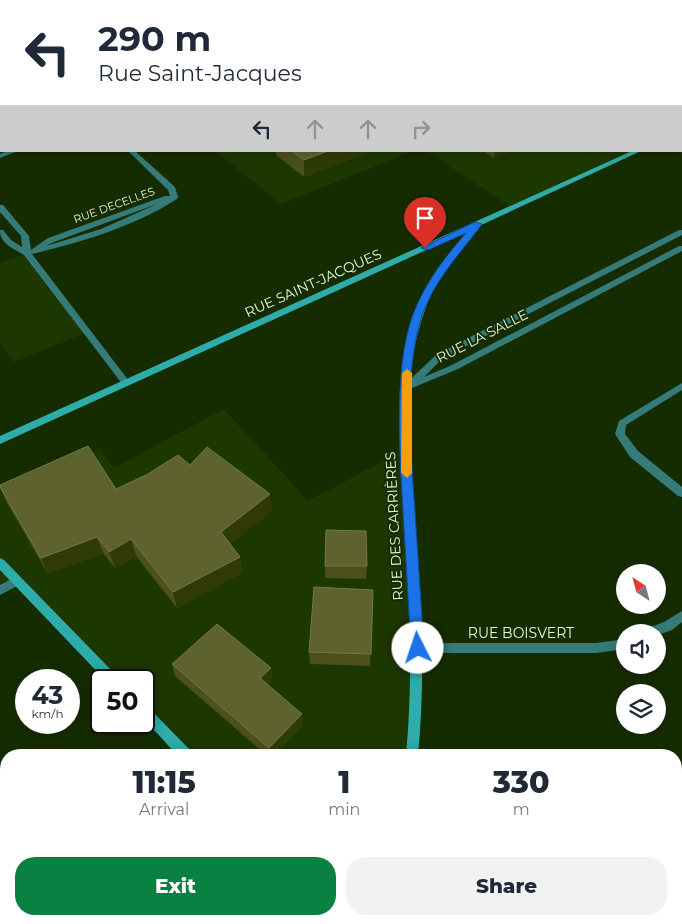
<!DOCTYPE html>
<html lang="en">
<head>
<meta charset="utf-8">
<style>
  :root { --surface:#fff; --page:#f2f2f3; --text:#1f2937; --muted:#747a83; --accent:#0b8043 }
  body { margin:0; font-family:Montserrat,sans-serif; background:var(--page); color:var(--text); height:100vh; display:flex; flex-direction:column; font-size:19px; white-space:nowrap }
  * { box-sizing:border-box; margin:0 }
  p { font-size:16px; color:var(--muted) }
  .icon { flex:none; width:28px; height:28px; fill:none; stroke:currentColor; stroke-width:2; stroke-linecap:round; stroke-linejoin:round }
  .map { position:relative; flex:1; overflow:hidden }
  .side { position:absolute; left:0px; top:749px; width:682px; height:176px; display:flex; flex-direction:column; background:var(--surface); border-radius:20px 20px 0 0; box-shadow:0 2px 12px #0003 }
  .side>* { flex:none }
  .hud { position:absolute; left:0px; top:0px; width:682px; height:152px; box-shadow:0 2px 12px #0003; background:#fff; color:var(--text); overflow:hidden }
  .needle { width:32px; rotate:324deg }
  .fabs { position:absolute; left:616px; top:564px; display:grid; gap:10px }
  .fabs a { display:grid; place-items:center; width:50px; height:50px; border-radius:50%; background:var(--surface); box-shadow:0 2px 12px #0003; font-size:25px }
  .speed { position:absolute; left:15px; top:669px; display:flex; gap:10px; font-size:25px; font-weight:700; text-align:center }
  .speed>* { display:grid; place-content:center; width:65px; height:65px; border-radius:50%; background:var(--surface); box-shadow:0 2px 12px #0003; line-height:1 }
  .speed small { font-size:12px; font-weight:400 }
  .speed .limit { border:2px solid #111; border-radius:8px; background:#fff; color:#111 }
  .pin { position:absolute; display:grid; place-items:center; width:42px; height:42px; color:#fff; margin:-51px -21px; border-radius:50% 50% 50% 0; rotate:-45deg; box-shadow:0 0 5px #0007 }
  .pin .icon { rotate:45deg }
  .me { position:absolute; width:55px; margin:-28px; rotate:356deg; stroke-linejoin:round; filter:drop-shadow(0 0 4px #0008) }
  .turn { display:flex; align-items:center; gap:18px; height:105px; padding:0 15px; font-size:22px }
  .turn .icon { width:65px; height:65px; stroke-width:2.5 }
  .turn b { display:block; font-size:35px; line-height:42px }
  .lanes { display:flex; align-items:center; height:48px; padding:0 15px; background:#0003; justify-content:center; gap:25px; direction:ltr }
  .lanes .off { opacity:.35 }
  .eta { display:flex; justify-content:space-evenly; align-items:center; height:85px; text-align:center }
  .eta b { font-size:30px; font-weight:800; line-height:35px }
  .button { display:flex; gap:10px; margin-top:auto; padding:10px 15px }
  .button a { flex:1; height:58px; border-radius:20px; background:var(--accent); color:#fff; font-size:20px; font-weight:800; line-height:58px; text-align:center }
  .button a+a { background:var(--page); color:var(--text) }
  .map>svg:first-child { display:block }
</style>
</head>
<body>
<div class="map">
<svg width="682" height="924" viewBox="0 0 682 924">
  <rect width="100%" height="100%" fill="#152c00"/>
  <g fill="#1d3701">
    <path d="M 0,0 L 443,0 L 445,1 L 1,1 L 0,117 Z"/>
    <path d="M 215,151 L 413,151 L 281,204 Z"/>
    <path d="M 427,151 L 638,151 L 512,208 Z"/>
    <path d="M 27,253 L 88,332 L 13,362 L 0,343 L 0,263 Z"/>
    <path d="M 224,409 L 308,501 L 406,449 L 418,648 L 412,755 L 186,755 L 144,711 L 144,680 L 113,680 L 17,581 L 0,590 L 0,482 L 5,490 L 100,448 L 114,468 Z"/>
  </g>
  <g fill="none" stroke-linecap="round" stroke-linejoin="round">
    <g fill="#357b79" fill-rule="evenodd">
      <path d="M 97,0 L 103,0 L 104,1 L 98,1 Z"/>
      <rect x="681" y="10" width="1" height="4"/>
      <path d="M 7,151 L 18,151 L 0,158 L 0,154 Z"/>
      <path d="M 128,151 L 135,151 L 175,187 L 178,197 L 177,199 C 133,227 82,242 32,254 L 129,381 L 131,383 L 129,385 L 123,385 L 24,255 C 13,248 0,244 0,230 L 3,230 L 11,240 L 22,247 L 21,236 L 0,212 L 0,205 L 3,205 L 29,236 L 31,250 L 48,238 L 165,196 L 170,196 L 168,190 ZM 157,204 L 101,229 L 46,246 L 54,242 Z"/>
      <path d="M 679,230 L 682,230 L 682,235 L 443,358 L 424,377 L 452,365 L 679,246 L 682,246 L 682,251 L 458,369 L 412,388 L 408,391 L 402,391 L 400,389 L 437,354 Z"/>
      <path d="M 682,383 L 682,390 L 626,425 L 625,434 L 638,451 L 682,487 L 682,497 L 678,496 L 630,457 L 615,434 L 619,421 Z"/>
      <path d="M 17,576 L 21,578 L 23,581 L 21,584 L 0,595 L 0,585 Z"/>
      <path d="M 682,611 L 682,622 L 672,630 L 658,635 L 658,632 L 646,632 L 648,628 L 664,622 Z"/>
      <path d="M 625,639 L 625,649 L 596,653 L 418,653 L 414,652 L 412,648 L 414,644 L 418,643 L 596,643 Z"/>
      <path d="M 0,768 L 6,770 L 6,782 L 0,780 Z"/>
      <path d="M 6,875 L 6,890 L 0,893 L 0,878 Z"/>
    </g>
    <g fill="#2daca9" fill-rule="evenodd">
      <path d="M 574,0 L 585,0 L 586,1 L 575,1 Z"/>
      <path d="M 611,0 L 623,0 L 624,1 L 612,1 Z"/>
      <rect x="681" y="13" width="1" height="4"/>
      <rect x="681" y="22" width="1" height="4"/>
      <path d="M 681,129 L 682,129 L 681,134 Z"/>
      <path d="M 632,151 L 641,151 L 479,226 L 479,229 C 458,252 437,277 426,307 C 398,381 411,466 417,543 C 422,614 425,684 418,755 L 406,755 C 413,681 410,609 405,535 C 401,460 391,382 416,309 C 427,279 448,254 468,231 L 0,444 L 0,436 Z"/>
      <path d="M 0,558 L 4,560 L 117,676 L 119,680 L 105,680 L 0,570 Z"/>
      <path d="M 144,705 L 148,707 L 191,751 L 192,755 L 177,755 L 144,719 Z"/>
      <path d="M 320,919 L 337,919 L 339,924 L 322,924 Z"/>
      <path d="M 375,919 L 399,919 L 401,924 L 374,924 Z"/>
    </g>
  </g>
  <g fill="#4c501a">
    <path d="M 127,0 L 190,0 L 190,1 L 129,1 Z"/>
    <path d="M 276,151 L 372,151 L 304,177 L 276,155 Z"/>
    <path d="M 483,151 L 512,151 L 494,158 Z"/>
    <path d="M 190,465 L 272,511 L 230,544 L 240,557 L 242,573 L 177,608 L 136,556 L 115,568 L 103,553 L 48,574 L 7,503 L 0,487 L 116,489 Z"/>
    <path d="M 325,566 L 367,566 L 366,579 L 325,578 Z"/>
    <path d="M 373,590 L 370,666 L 310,664 L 309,652 Z"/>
    <path d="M 172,664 L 271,668 L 272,680 L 267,685 L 303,725 L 274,755 L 266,755 L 175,676 Z"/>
  </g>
  <g fill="#2f3a07">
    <path d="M 10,0 L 28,0 L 28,1 L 5,1 Z"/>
    <path d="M 177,0 L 190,0 L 190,1 L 172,1 Z"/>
    <rect x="0" y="2" width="1" height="15"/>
    <path d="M 681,80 L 682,80 L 682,98 L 681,100 Z"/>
    <path d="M 0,87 L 1,87 L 1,102 L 0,103 Z"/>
    <path d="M 328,151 L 372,151 L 304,177 L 304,160 Z"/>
    <path d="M 495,151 L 512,151 L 494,158 Z"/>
    <path d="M 270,494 L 272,511 L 224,549 L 221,532 Z"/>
    <path d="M 97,537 L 103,553 L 48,574 L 41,558 Z"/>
    <path d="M 131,539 L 136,556 L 115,568 L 109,552 Z"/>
    <path d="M 240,557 L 242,573 L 177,608 L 173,592 Z"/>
    <path d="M 271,668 L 272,680 L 262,690 L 260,678 Z"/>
    <path d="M 302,714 L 303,725 L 274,755 L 270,755 L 269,748 Z"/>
  </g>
  <g fill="#5d622e" stroke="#727949">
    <path d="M 0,0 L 10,0 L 1,1 L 1,2 L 0,2 Z"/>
    <path d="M 32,0 L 69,0 L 71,1 L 33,1 Z"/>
    <path d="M 140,0 L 177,0 L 172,1 L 141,1 Z"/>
    <path d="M 682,54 L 682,80 L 681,80 L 681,55 Z"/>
    <path d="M 0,75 L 1,76 L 1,87 L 0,87 Z"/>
    <path d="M 292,151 L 328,151 L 304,160 Z"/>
    <path d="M 88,446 L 116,489 L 148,474 L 178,455 L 190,465 L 207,447 L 270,494 L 221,532 L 240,557 L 173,592 L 131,539 L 109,552 L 97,537 L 41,558 L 0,487 L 0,485 Z"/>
    <path d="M 326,530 L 366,531 L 367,566 L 325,566 Z"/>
    <path d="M 314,587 L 373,590 L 371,654 L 309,652 Z"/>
    <path d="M 217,624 L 271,668 L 260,678 L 302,714 L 269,748 L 172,664 Z"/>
    <path d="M 314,751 L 332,755 L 313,755 Z"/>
  </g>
  <path fill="#1a73e8" stroke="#114b97" d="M 475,222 L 482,224 C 462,251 440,274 426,305 C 402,361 411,452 415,512 C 418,558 421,603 424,648 L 422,653 L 418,654 L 413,653 L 411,648 C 408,603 406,557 403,512 C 400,453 392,358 417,305 C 429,278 447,255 466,233 L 428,250 L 421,248 Z"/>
  <path fill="#f59e0b" d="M 407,369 L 412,373 L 412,473 L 407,478 L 401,473 L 402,373 Z"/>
  <g text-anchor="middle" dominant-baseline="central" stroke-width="4" stroke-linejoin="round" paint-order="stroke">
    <g font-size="11" fill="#e3f6d6" stroke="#152c00">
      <text transform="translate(114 205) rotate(-20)">RUE DECELLES</text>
    </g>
    <g font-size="14" fill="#e3f6d6" stroke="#152c00">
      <text transform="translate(313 283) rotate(-24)">RUE SAINT-JACQUES</text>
      <text transform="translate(482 336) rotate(-27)">RUE LA SALLE</text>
      <text transform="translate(394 526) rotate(-93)">RUE DES CARRIÈRES</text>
      <text x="521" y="633">RUE BOISVERT</text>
    </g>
  </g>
</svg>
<div class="fabs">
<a><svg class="needle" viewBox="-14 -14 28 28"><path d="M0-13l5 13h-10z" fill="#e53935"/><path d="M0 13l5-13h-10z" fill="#747a83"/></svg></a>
<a><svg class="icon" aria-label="sound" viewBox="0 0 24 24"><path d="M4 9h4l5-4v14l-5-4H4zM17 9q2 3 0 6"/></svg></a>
<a><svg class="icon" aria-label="layers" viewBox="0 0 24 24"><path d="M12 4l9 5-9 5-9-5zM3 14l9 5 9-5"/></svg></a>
</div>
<div class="speed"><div>43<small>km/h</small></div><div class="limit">50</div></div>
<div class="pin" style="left:425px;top:248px;background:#d93025"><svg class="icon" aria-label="arrive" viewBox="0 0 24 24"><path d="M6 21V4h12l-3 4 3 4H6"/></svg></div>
<svg class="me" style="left:418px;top:648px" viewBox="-20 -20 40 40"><circle r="19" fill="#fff"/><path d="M0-13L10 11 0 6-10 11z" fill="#1a73e8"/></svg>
<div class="hud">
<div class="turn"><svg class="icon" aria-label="left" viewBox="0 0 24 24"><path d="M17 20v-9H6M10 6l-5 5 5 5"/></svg><div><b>290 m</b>Rue Saint-Jacques</div></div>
<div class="lanes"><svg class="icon" aria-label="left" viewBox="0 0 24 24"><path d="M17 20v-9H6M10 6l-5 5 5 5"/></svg><svg class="icon off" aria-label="ahead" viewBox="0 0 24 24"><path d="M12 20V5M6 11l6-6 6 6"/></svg><svg class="icon off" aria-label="ahead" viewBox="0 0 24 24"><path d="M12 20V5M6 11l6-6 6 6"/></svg><svg class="icon off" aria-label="right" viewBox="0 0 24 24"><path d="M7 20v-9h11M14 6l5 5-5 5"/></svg></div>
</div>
<section class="side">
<div class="eta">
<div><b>11:15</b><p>Arrival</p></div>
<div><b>1</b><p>min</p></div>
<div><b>330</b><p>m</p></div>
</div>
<div class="button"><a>Exit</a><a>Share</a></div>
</section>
</div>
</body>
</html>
